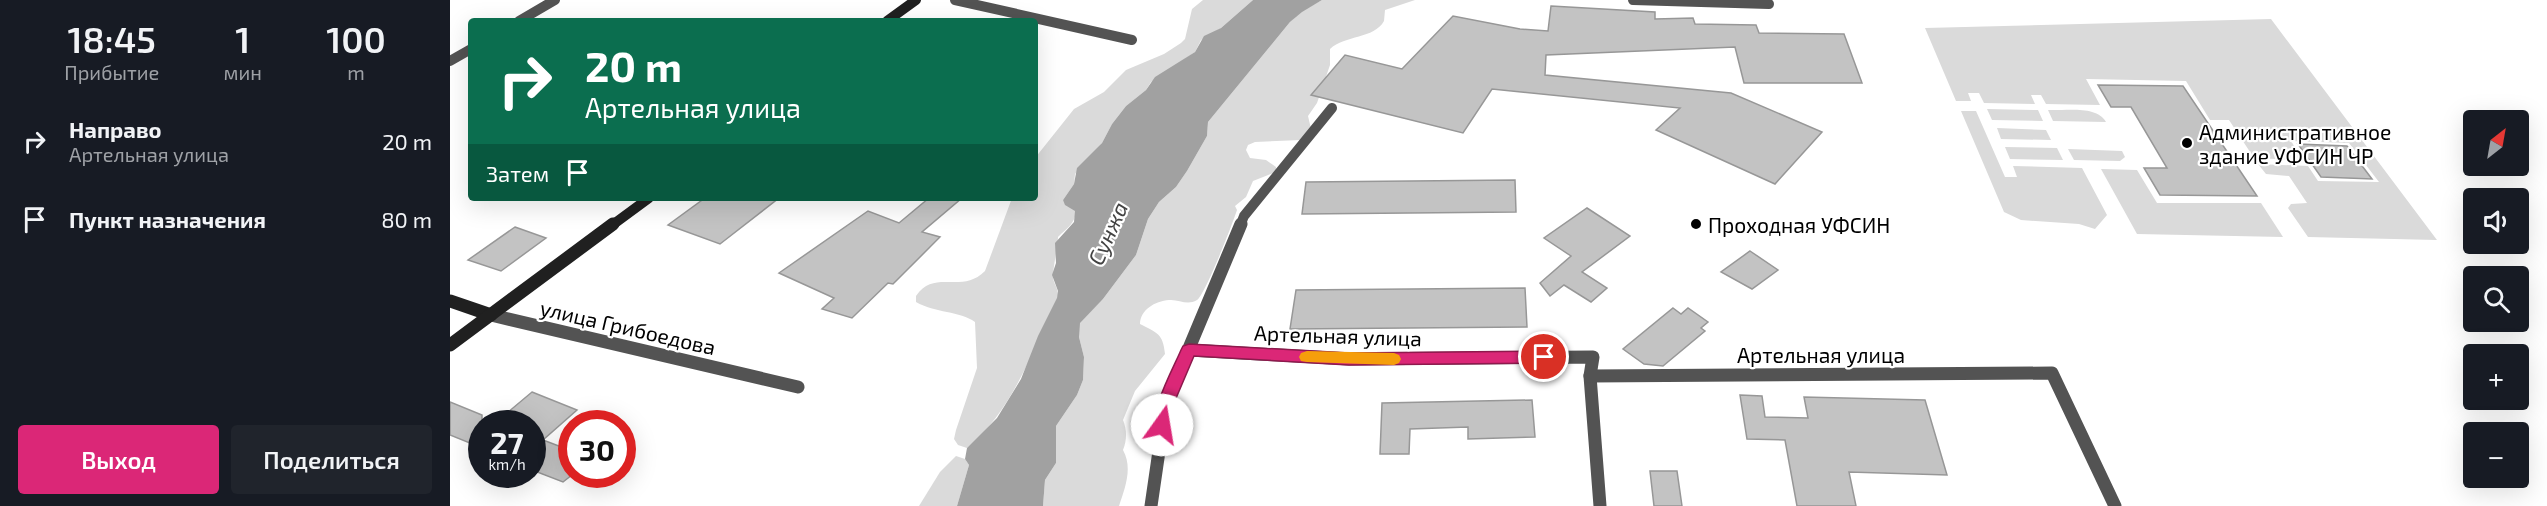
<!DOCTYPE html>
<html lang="ru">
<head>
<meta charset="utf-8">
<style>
  :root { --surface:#171b24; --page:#20242c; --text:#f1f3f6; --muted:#9ea1a6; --accent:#db2777 }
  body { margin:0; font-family:"Exo 2",sans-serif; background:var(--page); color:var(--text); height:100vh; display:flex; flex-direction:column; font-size:22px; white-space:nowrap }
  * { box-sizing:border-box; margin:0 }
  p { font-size:20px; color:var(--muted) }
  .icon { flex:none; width:33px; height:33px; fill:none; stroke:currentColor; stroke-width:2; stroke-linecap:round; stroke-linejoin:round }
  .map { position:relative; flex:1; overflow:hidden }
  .side { display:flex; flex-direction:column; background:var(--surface); width:450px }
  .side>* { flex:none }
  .guide { position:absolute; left:18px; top:18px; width:570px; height:183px; border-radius:6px; box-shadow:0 6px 24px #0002; background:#0b6e4f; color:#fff; overflow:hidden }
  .needle { width:39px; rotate:31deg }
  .buttons { position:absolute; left:2013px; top:110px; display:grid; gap:12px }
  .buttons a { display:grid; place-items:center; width:66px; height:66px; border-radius:6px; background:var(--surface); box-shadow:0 6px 24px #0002; font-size:30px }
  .speed { position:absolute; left:18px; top:410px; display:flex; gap:12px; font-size:30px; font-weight:700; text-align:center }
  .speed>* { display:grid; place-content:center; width:78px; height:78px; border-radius:50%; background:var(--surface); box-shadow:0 6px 24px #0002; line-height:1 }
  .speed small { font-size:15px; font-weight:400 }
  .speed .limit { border:9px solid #d22; background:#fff; color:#111 }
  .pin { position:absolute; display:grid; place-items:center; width:51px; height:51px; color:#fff; margin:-26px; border:3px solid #fff; border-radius:50%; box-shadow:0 2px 6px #0007 }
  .me { position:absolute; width:66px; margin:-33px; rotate:13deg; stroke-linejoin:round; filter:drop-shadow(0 0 4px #0008) }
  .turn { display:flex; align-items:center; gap:21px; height:126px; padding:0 18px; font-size:27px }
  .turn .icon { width:78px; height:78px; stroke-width:2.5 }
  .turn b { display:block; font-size:42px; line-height:51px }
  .then { display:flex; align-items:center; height:57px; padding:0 18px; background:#0003; gap:12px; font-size:22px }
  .eta { display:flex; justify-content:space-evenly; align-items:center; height:102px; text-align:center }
  .eta b { font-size:36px; font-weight:600; line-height:42px }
  .button { display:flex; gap:12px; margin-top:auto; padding:12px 18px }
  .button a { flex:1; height:69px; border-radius:6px; background:var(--accent); color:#fff; font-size:24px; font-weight:600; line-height:69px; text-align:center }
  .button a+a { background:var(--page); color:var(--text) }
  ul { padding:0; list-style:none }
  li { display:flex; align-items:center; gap:18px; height:78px; padding:0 18px }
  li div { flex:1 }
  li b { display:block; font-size:22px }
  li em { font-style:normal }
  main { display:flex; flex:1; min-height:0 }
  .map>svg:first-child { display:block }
</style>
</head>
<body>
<main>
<section class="side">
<div class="eta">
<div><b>18:45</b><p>Прибытие</p></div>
<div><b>1</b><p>мин</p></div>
<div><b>100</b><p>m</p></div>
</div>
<ul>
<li><svg class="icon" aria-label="right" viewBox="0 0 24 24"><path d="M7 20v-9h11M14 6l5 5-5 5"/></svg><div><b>Направо</b><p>Артельная улица</p></div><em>20 m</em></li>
<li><svg class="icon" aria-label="arrive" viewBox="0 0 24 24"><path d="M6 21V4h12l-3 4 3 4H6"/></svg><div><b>Пункт назначения</b></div><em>80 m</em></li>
</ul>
<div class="button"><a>Выход</a><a>Поделиться</a></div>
</section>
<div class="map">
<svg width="2097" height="506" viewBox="0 0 2097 506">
  <rect width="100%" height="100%" fill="#fff"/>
  <g fill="#dadada">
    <path d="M 753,0 L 803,0 L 771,28 L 751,40 L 745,52 L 701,82 L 696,90 L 676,106 L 662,124 L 652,143 L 625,174 L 624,184 L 613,200 L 626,211 C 625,224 617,228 608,237 C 608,245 602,274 603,278 C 604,284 608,288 608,295 C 606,307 598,319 594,329 C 574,372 554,418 517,448 L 508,445 L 504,439 L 506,430 L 527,368 L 525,322 C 510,311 485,313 466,302 L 466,296 C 485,268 511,295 535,271 L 562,198 L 585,198 L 585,158 L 624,109 L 654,92 L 676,70 L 714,54 L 731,43 L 735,39 L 742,9 Z"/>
    <path d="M 872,0 L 965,0 L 935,10 L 934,21 C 924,39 895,35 880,49 L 880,65 L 867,103 L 858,116 L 862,133 L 851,140 L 805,142 L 798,145 L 796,150 L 800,158 L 816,160 L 826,167 L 826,172 L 803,181 L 796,197 L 785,206 L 787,210 C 783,223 754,297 747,300 C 737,306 729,299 719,300 C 705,301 690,310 690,324 C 707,333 713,333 715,354 L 685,391 L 673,420 C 677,430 677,440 673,450 C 683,468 675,488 669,506 L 593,506 L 595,480 L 606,463 L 606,426 L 627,395 L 633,380 L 634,357 L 629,337 L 629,323 L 653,299 L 686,255 L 698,219 L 709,202 L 726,187 L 737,171 L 757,136 L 758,122 L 840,22 L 852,11 Z"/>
    <path d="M 1821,19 L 1987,240 L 1858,237 L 1838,208 L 1841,204 L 1857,203 L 1839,176 L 1816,174 L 1808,164 L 1858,166 L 1868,181 L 1929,182 L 1899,143 L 1841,141 L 1853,160 L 1804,158 L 1779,120 L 1760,120 L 1736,81 L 1636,79 L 1650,105 L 1596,104 L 1591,95 L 1581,95 L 1585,104 L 1534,103 L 1529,93 L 1518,93 L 1521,101 L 1506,101 L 1475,28 Z"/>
    <path d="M 1537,109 L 1588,110 L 1593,121 L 1542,120 Z"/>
    <path d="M 1598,110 C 1615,111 1647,105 1656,122 L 1603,121 Z"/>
    <path d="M 1511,111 L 1526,111 L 1555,177 L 1567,177 L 1563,166 L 1632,168 L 1657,215 L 1645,229 L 1629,224 L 1571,220 L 1554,212 Z"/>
    <path d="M 1547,128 L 1596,130 L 1601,140 L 1551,139 Z"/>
    <path d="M 1555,147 L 1607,148 L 1613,160 L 1560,159 Z"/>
    <path d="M 1618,149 L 1672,151 L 1675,157 L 1670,161 L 1624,160 Z"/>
    <path d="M 1651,169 L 1687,170 L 1707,203 L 1811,203 L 1833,237 L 1687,234 Z"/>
    <path d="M 506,456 L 515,459 L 519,465 L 507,506 L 469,506 L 490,472 Z"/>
  </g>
  <path fill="#a1a1a1" d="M 803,0 L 872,0 L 852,12 L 840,22 L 758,122 L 757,136 L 737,171 L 726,187 L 709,202 L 698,219 L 686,255 L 653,299 L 630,323 L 629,337 L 634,357 L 633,380 L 627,395 L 606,426 L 606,463 L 595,480 L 593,506 L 507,506 L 519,465 L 515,459 L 517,448 L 547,418 L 571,379 L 588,336 L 607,298 L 608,291 L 602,275 L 606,263 L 605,243 L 624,222 L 625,211 L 615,205 L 613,200 L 624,184 L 627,168 L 652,143 L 662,124 L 676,106 L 696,90 L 705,77 L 745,52 L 754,36 L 771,28 Z"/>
  <g fill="#c3c3c3" stroke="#979797" stroke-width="1.5">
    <path d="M 1101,6 L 1205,12 L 1205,19 L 1243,18 L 1245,24 L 1306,25 L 1309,33 L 1394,34 L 1412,83 L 1294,83 L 1285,47 L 1096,55 L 1095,75 L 1281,93 L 1372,132 L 1325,184 L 1206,130 L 1230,108 L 1042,89 L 1013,133 L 861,95 L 895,55 L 952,69 L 1003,16 L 1070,29 L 1098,31 Z"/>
    <path d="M 1648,85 L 1733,86 L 1807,196 L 1710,195 L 1694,168 L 1717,168 L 1681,107 L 1661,107 Z"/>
    <path d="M 1848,144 L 1897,146 L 1922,179 L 1871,177 Z"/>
    <path d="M 1065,180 L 1066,212 L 852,214 L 856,182 Z"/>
    <path d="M 255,198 L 329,198 L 270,244 L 218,225 Z"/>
    <path d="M 479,198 L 512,198 L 472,232 L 490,237 L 443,284 L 438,283 L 402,318 L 372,309 L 384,298 L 329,273 L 418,211 L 449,223 Z"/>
    <path d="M 1137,208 L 1180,236 L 1132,272 L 1157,288 L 1141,302 L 1114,285 L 1100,296 L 1090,283 L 1121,256 L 1094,238 Z"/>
    <path d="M 65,227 L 96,238 L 51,271 L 18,260 Z"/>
    <path d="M 1300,251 L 1328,270 L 1302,289 L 1271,272 Z"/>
    <path d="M 1075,288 L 1077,327 L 840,329 L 846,290 Z"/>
    <path d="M 1223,308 L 1231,314 L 1238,308 L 1258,322 L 1251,328 L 1255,331 L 1213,366 L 1194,364 L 1173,349 Z"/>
    <path d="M 82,392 L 127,410 L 93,440 L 122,451 L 122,475 L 113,482 L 82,470 L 82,423 L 45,423 Z"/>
    <path d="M 1290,395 L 1312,396 L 1315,417 L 1358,418 L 1354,397 L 1475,400 L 1497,475 L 1399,472 L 1406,506 L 1347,506 L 1335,440 L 1297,439 Z"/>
    <path d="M 1082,400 L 1085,437 L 1018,439 L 1018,427 L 960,429 L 959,454 L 930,454 L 932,403 Z"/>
    <path d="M 0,402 L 32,415 L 32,448 L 0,435 Z"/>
    <path d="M 1200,471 L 1227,471 L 1232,506 L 1204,506 Z"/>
  </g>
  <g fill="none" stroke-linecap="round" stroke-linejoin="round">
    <g stroke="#535353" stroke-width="10">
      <path d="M 505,0 L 682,40"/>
      <path d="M 1183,0 L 1319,4"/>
      <path d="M 69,21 L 105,0"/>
      <path d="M 0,61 L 21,49"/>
      <path d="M 790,226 L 794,216 L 882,108"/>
    </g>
    <g stroke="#535353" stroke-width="13">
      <path d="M 41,315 L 348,387"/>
      <path d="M 739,350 L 899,359 L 1143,357 L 1140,376 L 1150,506"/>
      <path d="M 1140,376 L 1602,373 L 1665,506"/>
      <path d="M 701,506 L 716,403 L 791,224"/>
    </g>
    <g stroke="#202020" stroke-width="10">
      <path d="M 437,21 L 466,0"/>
      <path d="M 161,226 L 199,198"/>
    </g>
    <g stroke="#202020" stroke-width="13">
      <path d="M 0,301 L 41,315"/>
      <path d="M 0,345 L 163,224"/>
    </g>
  </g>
  <path fill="#db2777" stroke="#8e194d" stroke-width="1.5" d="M 739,344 L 899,353 L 1094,351 L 1099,353 L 1101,357 L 1099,361 L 1094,363 L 899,365 L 744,356 L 724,403 L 718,430 L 712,432 L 707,430 C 698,413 724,367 731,350 L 733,346 Z"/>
  <path fill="#f59e0b" d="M 857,351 L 944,353 L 949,355 L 951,359 L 949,363 L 944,365 L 857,362 L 851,361 L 849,357 L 851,353 Z"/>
  <g fill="#000" stroke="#fff" stroke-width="2">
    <circle cx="1737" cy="143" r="6"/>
    <circle cx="1246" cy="224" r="6"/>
  </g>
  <g text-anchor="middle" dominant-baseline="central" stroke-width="4.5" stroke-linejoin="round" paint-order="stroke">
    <g font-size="21" fill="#000" stroke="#fff" text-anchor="start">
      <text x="1749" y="131">Административное<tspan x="1749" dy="24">здание УФСИН ЧР</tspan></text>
      <text x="1258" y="224">Проходная УФСИН</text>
    </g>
    <g font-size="21" fill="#000" stroke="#fff">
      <text transform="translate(178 327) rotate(13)">улица Грибоедова</text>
      <text transform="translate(888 335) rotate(2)">Артельная улица</text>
      <text x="1371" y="354">Артельная улица</text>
    </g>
    <g font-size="22" font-style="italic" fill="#424242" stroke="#fff">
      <text transform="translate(657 233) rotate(-66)">Сунжа</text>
    </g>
  </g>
</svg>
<div class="buttons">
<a><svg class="needle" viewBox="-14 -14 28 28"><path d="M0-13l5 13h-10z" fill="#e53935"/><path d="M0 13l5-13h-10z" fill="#9ea1a6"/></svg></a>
<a><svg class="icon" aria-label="sound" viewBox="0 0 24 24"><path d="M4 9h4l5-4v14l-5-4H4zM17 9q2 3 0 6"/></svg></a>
<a><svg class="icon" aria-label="search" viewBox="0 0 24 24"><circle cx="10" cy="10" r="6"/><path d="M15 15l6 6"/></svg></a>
<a>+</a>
<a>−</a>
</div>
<div class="speed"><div>27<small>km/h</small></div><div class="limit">30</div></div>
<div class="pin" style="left:1094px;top:357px;background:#d93025"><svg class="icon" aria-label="arrive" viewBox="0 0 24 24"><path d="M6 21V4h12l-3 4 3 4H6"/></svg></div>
<svg class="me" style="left:712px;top:425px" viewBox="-20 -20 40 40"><circle r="19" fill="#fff"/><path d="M0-13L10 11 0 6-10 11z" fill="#db2777"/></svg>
<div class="guide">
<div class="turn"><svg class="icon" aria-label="right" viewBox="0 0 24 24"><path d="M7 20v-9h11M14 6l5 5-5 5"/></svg><div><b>20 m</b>Артельная улица</div></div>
<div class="then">Затем<svg class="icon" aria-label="arrive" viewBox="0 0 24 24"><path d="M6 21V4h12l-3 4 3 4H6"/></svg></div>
</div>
</div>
</main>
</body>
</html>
